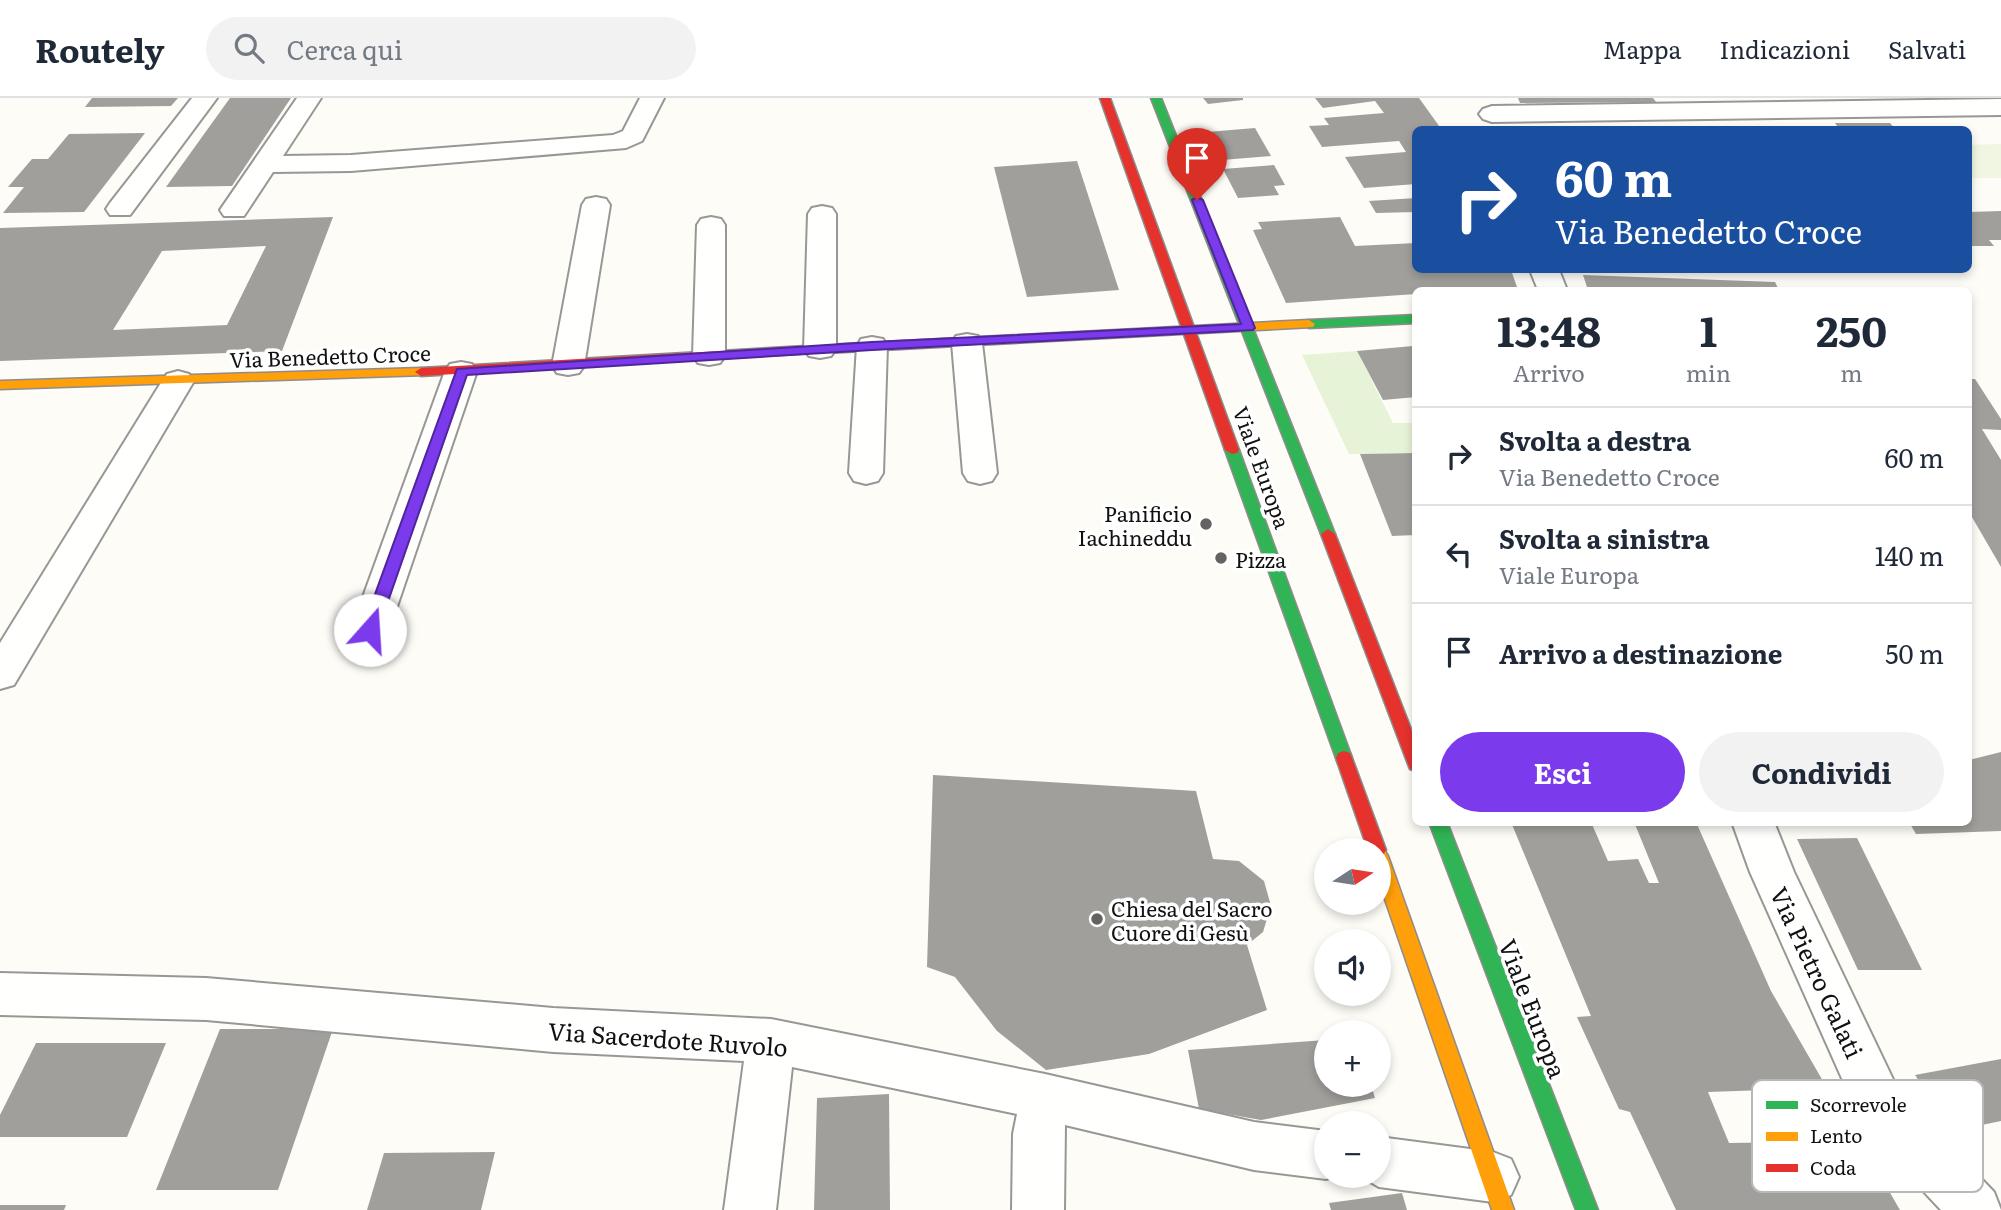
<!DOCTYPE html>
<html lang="it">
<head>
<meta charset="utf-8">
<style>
  :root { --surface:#fff; --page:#f2f2f3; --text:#1f2937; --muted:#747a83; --line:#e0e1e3; --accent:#7c3aed }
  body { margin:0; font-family:Literata,serif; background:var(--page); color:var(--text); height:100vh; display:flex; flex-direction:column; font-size:26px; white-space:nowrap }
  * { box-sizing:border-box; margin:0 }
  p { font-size:23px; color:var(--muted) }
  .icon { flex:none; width:38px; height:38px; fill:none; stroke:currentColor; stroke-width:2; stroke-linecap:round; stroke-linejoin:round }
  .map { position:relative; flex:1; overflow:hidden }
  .side { position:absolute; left:1412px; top:189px; width:560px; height:539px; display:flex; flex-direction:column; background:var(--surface); border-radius:10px; box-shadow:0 4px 10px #0003 }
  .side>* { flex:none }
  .top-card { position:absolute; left:1412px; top:28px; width:560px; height:147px; border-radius:10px; box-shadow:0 4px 10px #0003; background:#1a4fa0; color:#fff; overflow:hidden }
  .needle { width:46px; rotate:78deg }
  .tools { position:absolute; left:1314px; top:740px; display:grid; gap:14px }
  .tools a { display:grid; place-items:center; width:77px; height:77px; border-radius:50%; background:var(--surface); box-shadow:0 4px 10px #0003; font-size:35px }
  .pin { position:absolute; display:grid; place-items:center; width:60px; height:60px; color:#fff; margin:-72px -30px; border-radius:50% 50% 50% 0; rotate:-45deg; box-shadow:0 0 7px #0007 }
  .pin .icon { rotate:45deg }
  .me { position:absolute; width:77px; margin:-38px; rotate:19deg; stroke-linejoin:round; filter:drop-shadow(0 0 5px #0008) }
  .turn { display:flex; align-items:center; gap:24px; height:147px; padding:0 28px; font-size:32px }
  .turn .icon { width:91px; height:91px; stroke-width:2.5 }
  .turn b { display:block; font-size:49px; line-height:60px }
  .eta { display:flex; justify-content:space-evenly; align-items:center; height:119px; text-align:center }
  .eta b { font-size:42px; font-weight:700; line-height:49px }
  .button { display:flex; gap:14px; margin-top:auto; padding:14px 28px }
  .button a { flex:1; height:80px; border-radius:42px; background:var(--accent); color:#fff; font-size:28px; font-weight:700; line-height:80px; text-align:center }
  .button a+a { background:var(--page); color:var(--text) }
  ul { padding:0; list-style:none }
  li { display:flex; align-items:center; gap:21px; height:98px; padding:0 28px; border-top:2px solid var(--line) }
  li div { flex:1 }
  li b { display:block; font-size:26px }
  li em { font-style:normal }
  header { display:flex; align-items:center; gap:42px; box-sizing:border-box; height:98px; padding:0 35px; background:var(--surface); border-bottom:2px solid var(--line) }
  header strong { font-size:33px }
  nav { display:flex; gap:38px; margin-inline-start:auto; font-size:24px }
  .search { width:490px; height:63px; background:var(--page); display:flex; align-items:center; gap:18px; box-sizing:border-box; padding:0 24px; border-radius:38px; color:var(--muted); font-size:26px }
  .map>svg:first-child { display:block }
</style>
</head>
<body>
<header>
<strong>Routely</strong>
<div class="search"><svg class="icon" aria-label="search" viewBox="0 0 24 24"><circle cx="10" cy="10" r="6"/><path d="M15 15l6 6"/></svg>Cerca qui</div>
<nav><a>Mappa</a><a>Indicazioni</a><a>Salvati</a></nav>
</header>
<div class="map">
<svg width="2001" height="1112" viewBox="0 0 2001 1112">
  <rect width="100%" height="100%" fill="#fdfcf7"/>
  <path fill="#e7f3d7" d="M 1357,253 L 1393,325 L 1416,325 L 1416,355 L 1349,356 L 1302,257 Z"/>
  <path fill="#f0f6e1" d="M 2001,46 L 2001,80 L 1969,80 L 1969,47 Z"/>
  <g fill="#a19f9c" fill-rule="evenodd">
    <path d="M 92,0 L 178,0 L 171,8 L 85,9 Z"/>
    <path d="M 230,0 L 291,0 L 232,88 L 166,89 Z"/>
    <path d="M 1203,0 L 1243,0 L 1243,2 L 1208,6 Z"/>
    <path d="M 1315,0 L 1419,0 L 1442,32 L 1416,32 L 1416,86 L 1364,90 L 1345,59 L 1406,54 L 1399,43 L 1322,49 L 1309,28 L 1329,27 L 1324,20 L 1384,15 L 1375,3 L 1323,10 Z"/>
    <path d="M 1518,0 L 1653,0 L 1656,4 L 1520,5 Z"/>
    <path d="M 1835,25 L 1890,25 L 1896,32 L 1840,32 Z"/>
    <path d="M 1255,30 L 1271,58 L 1222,62 L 1207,34 Z"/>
    <path d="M 145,35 L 84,114 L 3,115 L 24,89 L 8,89 L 32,61 L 48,61 L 69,36 Z"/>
    <path d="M 1077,63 L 1119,192 L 1027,199 L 994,69 Z"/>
    <path d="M 1274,67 L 1285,87 L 1274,88 L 1279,97 L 1238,100 L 1223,71 Z"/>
    <path d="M 1416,100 L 1416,114 L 1376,115 L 1369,103 Z"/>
    <path d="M 2001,113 L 2001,142 L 1989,142 L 1994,148 L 1969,148 L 1969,114 Z"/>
    <path d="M 333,119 L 282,253 L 0,263 L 0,130 ZM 266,148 L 227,227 L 113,232 L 162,153 Z"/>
    <path d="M 1340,119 L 1355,148 L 1416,145 L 1416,172 L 1511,172 L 1517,189 L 1416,192 L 1416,196 L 1286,205 L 1253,132 L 1262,131 L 1258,124 Z"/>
    <path d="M 1583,177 L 1775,184 L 1779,192 L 1588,192 Z"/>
    <path d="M 1413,248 L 1416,254 L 1416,299 L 1383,302 L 1357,253 Z"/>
    <path d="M 1969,281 L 1975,281 L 2001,321 L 2001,332 L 1982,331 L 2001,362 L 2001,469 L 1969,414 Z"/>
    <path d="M 1416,355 L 1416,437 L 1392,438 L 1360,356 Z"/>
    <path d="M 2001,654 L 2001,733 L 1916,736 L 1909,724 L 1969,724 L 1969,662 Z"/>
    <path d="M 933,677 L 1196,693 L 1213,761 L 1239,763 L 1264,783 L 1271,808 L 1263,834 L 1247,847 L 1267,912 L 1149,956 L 1046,972 L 997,933 L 955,879 L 927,869 Z"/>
    <path d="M 1511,724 L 1591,724 L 1608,763 L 1638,761 L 1649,785 L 1659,785 L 1634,724 L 1696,724 L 1771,893 L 1827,990 L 1708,994 L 1729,1045 L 1860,1043 L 1900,1112 L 1676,1112 L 1630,1014 L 1619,1011 L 1577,919 L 1591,918 Z"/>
    <path d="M 1857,740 L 1922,872 L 1858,872 L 1797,741 Z"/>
    <path d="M 220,931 L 333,931 L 278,1092 L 156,1092 Z"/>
    <path d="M 1326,942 L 1326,987 L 1371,987 L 1375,1000 L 1261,1022 L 1199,1011 L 1188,952 Z"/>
    <path d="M 36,945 L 166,945 L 127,1039 L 0,1039 L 0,1017 Z"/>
    <path d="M 2001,961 L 2001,1023 L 1953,1033 L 1915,977 Z"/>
    <path d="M 889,996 L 890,1112 L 814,1112 L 817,1000 Z"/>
    <path d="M 495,1054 L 481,1112 L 367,1112 L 384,1055 Z"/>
    <path d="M 1402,1095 L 1407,1112 L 1331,1112 L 1329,1105 Z"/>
    <path d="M 0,1107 L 66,1107 L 64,1112 L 0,1112 Z"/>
  </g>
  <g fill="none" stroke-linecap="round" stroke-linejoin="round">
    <g stroke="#979795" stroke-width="4">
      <g id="street">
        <path d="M 192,0 L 217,0 L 130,117 L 110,117 L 106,111 L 110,105 Z"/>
        <path d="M 297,0 L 321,0 L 283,58 L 351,57 L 613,37 L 623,33 L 640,0 L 664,0 L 642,43 L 626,50 L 351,73 L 273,74 L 244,118 L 224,118 L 220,112 Z"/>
        <path d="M 2001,1 L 2001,17 L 1492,24 L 1483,21 L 1479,16 L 1483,11 L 1492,8 Z"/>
        <path d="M 596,99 L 606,101 L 610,107 L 584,268 L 579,275 L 568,277 L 557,275 L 552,268 L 582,107 L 586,101 Z"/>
        <path d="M 822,108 L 832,110 L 836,116 L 836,251 L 831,258 L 820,260 L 809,258 L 804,251 L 808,116 L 812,110 Z"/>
        <path d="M 711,119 L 721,121 L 725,127 L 725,258 L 720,265 L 709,267 L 698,265 L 693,258 L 697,127 L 701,121 Z"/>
        <path d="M 1530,172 L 1559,172 L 1567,192 L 1538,192 Z"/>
        <path d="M 967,236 L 978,238 L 982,245 L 997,375 L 992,383 L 980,386 L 968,383 L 963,375 L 952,245 L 956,238 Z"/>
        <path d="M 872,239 L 883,241 L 887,248 L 883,375 L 878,383 L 866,386 L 854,383 L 849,375 L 857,248 L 861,241 Z"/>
        <path d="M 461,264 L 472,266 L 477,273 L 389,532 L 383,542 L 370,546 L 357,542 L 351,532 L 445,273 L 450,266 Z"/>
        <path d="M 178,273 L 189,276 L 194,283 L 14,587 L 0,591 L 0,545 L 162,283 L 167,276 Z"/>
        <path d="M 1732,724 L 1774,724 L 1794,774 L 1900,996 L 1994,1094 L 2001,1112 L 1941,1112 L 1864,1030 L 1750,774 Z"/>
        <path d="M 0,875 L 206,880 L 553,910 L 771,921 L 1045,976 L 1254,1024 L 1326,1033 L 1326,1078 L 1335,1078 L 1326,1081 L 1254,1072 L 1065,1027 L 1064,1112 L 1012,1112 L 1013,1036 L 1017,1016 L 792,969 L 776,1112 L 724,1112 L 744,963 L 553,954 L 206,922 L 0,917 Z"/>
        <path d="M 1379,1039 L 1493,1054 L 1511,1061 L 1519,1079 L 1511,1097 L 1493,1104 L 1379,1089 L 1360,1078 L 1379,1078 Z"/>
      </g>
    </g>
    <g stroke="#8e8d8b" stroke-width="3">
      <g id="fast">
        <path d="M 1151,0 L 1161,0 L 1335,436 L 1333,439 L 1323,439 L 1321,436 Z"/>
        <path d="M 1416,217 L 1416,225 L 1309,230 L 1303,226 L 1309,222 Z"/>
        <path d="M 1232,348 L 1239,352 L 1352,660 L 1350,665 L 1338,665 L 1336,660 L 1225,352 Z"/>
        <path d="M 1429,724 L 1447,724 L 1598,1112 L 1576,1112 Z"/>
      </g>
    </g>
    <g stroke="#8e8d8b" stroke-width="3">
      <g id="slow">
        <path d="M 1309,222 L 1315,226 L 1313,229 L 807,256 L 801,252 L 807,248 Z"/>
        <path d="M 421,270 L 426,271 L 426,277 L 0,291 L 0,283 Z"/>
        <path d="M 1379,751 L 1385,753 L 1388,758 L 1514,1112 L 1492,1112 L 1379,784 L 1379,752 L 1374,752 Z"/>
      </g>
    </g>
    <g stroke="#8e8d8b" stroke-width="3">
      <g id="jam">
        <path d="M 1100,0 L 1110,0 L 1239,352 L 1237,355 L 1232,356 L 1225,352 Z"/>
        <path d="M 807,248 L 811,249 L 811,255 L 421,278 L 415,274 L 421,270 Z"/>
        <path d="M 1328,431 L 1335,436 L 1416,644 L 1416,673 L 1410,671 L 1408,666 L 1321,436 Z"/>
        <path d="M 1344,653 L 1350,655 L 1352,660 L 1386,752 L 1383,757 L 1379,759 L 1379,752 L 1368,752 L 1336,660 L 1338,655 Z"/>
      </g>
    </g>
    <use href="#street" fill="#fffffe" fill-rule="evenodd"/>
    <use href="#fast" fill="#30b455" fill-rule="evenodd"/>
    <use href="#slow" fill="#ff9f0a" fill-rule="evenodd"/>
    <use href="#jam" fill="#e5322d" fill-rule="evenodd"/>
  </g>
  <path fill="#7c3aed" stroke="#51269a" stroke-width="2" d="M 1197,99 L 1203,102 L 1255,230 L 1253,232 L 872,252 L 467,277 L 378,532 L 370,538 L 362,532 L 457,271 L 872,244 L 1241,226 L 1192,102 Z"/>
  <g fill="#646362" stroke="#fff" stroke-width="2.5">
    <circle cx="1206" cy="426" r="7"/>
    <circle cx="1221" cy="460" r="7"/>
    <circle cx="1097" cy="821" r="7"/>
  </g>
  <g text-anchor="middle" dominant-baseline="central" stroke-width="7" stroke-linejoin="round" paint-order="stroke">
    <g font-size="21" fill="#111" stroke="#fff">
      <text transform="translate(330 257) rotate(-2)">Via Benedetto Croce</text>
      <text transform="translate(1263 369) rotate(70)">Viale Europa</text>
    </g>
    <g font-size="21" fill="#111" stroke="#fff" text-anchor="start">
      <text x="1192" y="414" text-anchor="end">Panificio<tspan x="1192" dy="24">Iachineddu</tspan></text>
      <text x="1235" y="460">Pizza</text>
      <text x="1111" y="809">Chiesa del Sacro<tspan x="1111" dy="24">Cuore di Gesù</tspan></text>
    </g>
    <g font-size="24" fill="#111" stroke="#fff">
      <text transform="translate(1818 874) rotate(65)">Via Pietro Galati</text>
      <text transform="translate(1534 910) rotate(69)">Viale Europa</text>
      <text transform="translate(668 940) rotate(4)">Via Sacerdote Ruvolo</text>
    </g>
  </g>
  <rect x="1752" y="982" width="231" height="112" rx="10" fill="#fff" stroke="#b8b8b8" stroke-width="2"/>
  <rect x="1766" y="1003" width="32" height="8" fill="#30b455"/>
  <rect x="1766" y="1034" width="32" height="9" fill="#ff9f0a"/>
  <rect x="1766" y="1066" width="32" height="8" fill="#e5322d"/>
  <g font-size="19" fill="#111">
    <text x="1810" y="1014">Scorrevole</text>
    <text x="1810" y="1045">Lento</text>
    <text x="1810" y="1077">Coda</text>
  </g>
</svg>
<div class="tools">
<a><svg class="needle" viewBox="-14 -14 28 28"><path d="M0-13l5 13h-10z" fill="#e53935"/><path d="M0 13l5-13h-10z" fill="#747a83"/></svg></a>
<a><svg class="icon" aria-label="sound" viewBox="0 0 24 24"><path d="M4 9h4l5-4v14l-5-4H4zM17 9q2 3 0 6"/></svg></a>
<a>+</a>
<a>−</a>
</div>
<div class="pin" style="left:1197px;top:102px;background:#d93025"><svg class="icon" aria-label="arrive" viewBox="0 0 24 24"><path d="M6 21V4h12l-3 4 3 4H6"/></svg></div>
<svg class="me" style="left:370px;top:532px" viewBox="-20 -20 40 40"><circle r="19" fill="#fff"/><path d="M0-13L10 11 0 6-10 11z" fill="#7c3aed"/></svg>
<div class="top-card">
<div class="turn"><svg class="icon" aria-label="right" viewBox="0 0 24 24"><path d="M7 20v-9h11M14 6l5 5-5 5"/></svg><div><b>60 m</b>Via Benedetto Croce</div></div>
</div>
<section class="side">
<div class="eta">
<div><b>13:48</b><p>Arrivo</p></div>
<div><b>1</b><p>min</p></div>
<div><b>250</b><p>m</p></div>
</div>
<ul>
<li><svg class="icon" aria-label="right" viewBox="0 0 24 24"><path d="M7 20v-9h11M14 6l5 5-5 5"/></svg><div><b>Svolta a destra</b><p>Via Benedetto Croce</p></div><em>60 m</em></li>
<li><svg class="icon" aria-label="left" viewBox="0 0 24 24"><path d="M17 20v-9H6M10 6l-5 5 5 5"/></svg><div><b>Svolta a sinistra</b><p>Viale Europa</p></div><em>140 m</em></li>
<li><svg class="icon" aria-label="arrive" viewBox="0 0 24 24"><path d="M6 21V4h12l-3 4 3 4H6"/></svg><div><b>Arrivo a destinazione</b></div><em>50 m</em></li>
</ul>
<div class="button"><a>Esci</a><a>Condividi</a></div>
</section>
</div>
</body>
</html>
